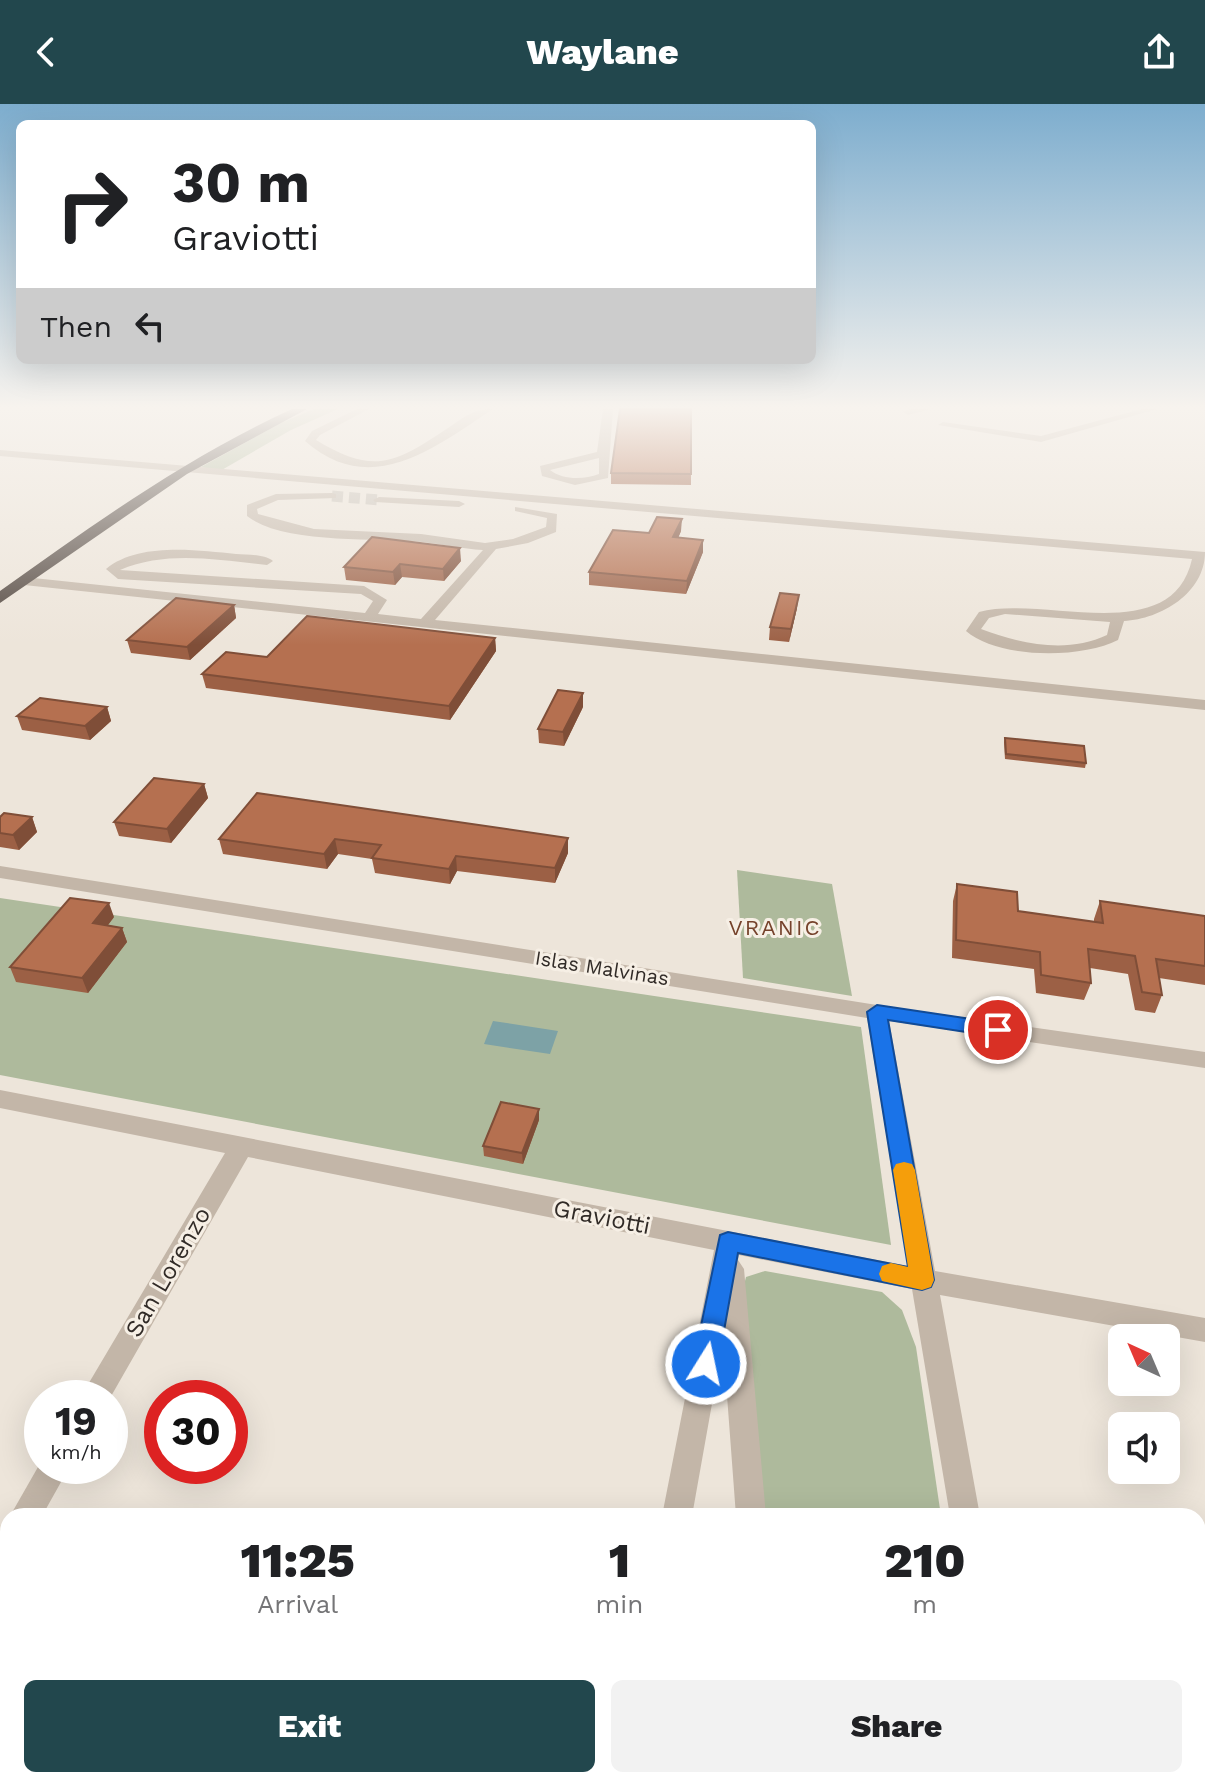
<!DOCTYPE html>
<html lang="en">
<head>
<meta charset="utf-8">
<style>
  :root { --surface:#fff; --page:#f2f2f2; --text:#202124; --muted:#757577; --accent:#22474d }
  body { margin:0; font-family:"Work Sans",sans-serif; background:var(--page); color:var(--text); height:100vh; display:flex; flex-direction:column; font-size:30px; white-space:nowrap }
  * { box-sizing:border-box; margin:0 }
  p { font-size:26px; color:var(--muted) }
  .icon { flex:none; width:44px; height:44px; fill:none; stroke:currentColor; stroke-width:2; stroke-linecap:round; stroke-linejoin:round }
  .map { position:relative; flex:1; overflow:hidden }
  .drawer { position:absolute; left:0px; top:1404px; width:1206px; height:280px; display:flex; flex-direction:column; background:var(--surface); border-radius:24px 24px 0 0; box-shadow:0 8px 32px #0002 }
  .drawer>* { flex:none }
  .guide { position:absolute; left:16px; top:16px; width:800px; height:244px; border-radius:12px; box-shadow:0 8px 32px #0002; background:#fff; color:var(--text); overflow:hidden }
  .needle { width:52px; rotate:316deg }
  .fabs { position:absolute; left:1108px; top:1220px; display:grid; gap:16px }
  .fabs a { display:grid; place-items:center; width:72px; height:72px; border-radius:12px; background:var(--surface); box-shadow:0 8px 32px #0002; font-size:40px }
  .speed { position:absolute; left:24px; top:1276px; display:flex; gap:16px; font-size:40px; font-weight:700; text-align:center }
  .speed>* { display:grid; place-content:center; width:104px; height:104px; border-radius:50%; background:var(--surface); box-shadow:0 8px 32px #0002; line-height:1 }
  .speed small { font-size:20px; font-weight:400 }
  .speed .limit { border:12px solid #d22; background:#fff; color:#111 }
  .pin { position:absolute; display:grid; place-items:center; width:68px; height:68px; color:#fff; margin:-34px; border:4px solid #fff; border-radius:50%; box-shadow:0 2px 8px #0007 }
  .me { position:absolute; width:88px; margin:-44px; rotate:10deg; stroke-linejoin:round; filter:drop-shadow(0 0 6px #0008) }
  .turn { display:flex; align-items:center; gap:28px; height:168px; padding:0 24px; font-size:36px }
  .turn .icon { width:104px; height:104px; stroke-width:2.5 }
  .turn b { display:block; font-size:56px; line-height:68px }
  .then { display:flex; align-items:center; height:76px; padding:0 24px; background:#0003; gap:16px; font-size:30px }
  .eta { display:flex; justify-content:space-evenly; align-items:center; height:136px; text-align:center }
  .eta b { font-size:48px; font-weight:800; line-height:56px }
  .button { display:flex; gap:16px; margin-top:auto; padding:16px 24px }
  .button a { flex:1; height:92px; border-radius:12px; background:var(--accent); color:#fff; font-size:32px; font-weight:800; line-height:92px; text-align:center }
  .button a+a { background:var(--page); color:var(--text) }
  header { display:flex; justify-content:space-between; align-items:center; height:104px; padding:0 24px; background:var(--accent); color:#fff; font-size:36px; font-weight:800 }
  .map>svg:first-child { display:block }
</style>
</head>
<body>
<header><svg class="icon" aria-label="back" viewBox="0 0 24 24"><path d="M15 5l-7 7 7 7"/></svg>Waylane<svg class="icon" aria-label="share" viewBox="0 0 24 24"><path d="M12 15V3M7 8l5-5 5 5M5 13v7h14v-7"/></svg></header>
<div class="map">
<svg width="1205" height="1684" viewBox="0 0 1205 1684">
  <rect width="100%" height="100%" fill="#ede5da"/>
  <g fill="#aeba9c">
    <path d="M 314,305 L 338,305 L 291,326 L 220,367 L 201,363 L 281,319 Z"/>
    <path d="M 737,766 L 832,780 L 852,892 L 743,874 Z"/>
    <path d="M 0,794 L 861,923 L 891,1141 L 0,971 Z"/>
    <path d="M 765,1167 L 882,1188 L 902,1206 L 916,1243 L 941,1412 L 763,1412 L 742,1189 L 746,1173 Z"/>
    <path d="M 0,1547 L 8,1549 L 8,1676 L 495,1676 L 526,1684 L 0,1684 Z"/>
    <path d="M 843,1676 L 981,1676 L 982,1684 L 873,1684 Z"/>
  </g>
  <path fill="#7da2a6" d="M 493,917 L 558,927 L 550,950 L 484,940 Z"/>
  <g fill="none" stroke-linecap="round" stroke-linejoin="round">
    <path stroke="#c7c0b6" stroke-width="11" stroke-dasharray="11 6" stroke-linecap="butt" d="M 332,392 L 379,396"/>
    <g fill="#c3b6a8" fill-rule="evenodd">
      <path d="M 357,305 L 369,305 L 320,331 L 316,336 C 374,371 394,360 448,324 C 463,314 474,304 493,305 C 434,344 371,395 305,337 L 312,327 Z"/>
      <path d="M 603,305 L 613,305 L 608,374 L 575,381 L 542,372 L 540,362 L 597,348 ZM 599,354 L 599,370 C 583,376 563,376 550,366 Z"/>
      <path d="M 931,305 L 908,311 L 903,308 L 910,305 Z"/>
      <path d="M 1142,305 L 1157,305 L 1041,338 L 938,321 L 943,318 L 1041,332 Z"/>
      <path d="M 0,346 L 1205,448 C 1205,489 1161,515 1124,517 L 1118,536 C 1081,555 998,555 966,527 L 979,508 C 1041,490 1172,546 1192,455 L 0,352 ZM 1005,510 L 1110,518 L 1107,531 C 1067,550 1021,540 981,525 L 989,514 Z"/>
      <path d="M 332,389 L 336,390 L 336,394 L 278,396 L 257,405 L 258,410 L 314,425 L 421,430 L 485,439 L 513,435 L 546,423 L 547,414 L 515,407 L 515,403 L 557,410 L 556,428 L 528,439 L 496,445 L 435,516 L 1205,596 L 1205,606 L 24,481 L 17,477 L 24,473 L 365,509 L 373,497 L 361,490 L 118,475 L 106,465 C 138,438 197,446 236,450 C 248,451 264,450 273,457 L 267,461 C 218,456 167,446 120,466 L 364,482 L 387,496 L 378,510 L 421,515 L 483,446 C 462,445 442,440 422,438 C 375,433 284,441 247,412 L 247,401 L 276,390 Z"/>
      <path d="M 379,393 L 459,397 L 465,400 L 459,403 L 375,398 L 373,396 Z"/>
      <path d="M 0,762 L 877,901 L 1205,948 L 1205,964 L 889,917 L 935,1167 L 1205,1214 L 1205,1238 L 940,1191 L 980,1412 L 950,1412 L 912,1185 L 739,1151 L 738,1156 L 744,1165 L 766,1412 L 736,1412 L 723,1238 L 692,1412 L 662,1412 L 714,1146 L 248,1053 L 110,1294 L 80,1294 L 225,1049 L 0,1004 L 0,986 L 908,1162 L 867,914 L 0,774 Z"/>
      <path d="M 42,1356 L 42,1362 L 70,1362 L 42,1412 L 10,1412 Z"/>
      <path d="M 8,1426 L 8,1468 L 0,1471 L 0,1430 Z"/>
      <path d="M 0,1485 L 8,1487 L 8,1519 L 0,1517 Z"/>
      <path d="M 610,1676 L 646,1676 L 644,1684 L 608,1684 Z"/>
      <path d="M 650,1676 L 711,1676 L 714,1684 L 653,1684 Z"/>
      <path d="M 755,1676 L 791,1676 L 792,1684 L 756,1684 Z"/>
      <path d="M 994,1676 L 1030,1676 L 1032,1684 L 996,1684 Z"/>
    </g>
    <path fill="#51463f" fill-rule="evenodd" d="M 292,305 L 307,305 L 187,370 L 0,499 L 0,487 C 94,420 187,353 292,305 Z"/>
  </g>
  <g fill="#9c6045">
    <path d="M 611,369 L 691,370 L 691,381 L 611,380 Z"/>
    <path d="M 681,427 L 678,434 L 703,448 L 686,490 L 589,481 L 589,468 L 649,429 Z"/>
    <path d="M 461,457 L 444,477 L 402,473 L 395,481 L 346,476 L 344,463 Z"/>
    <path d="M 234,501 L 236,514 L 190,556 L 131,549 L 127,536 Z"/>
    <path d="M 797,504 L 789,538 L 769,536 L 770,523 Z"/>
    <path d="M 495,534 L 496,547 L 450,616 L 206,584 L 202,570 L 267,553 Z"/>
    <path d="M 107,603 L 111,617 L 90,636 L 22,626 L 17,612 Z"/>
    <path d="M 583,603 L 564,642 L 539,639 L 538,625 Z"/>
    <path d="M 1005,634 L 1086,659 L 1085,664 L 1005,655 L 1004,638 Z"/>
    <path d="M 204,680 L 208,694 L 171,739 L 119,732 L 114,718 Z"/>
    <path d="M 257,689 L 568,749 L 555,779 L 457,767 L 450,780 L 375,769 L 372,755 L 338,750 L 327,765 L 223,750 L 219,735 Z"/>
    <path d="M 0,713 L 32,713 L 37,728 L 19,746 L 0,743 Z"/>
    <path d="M 957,780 L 1018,807 L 1094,818 L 1094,815 L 1100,797 L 1205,812 L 1205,881 L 1159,874 L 1162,891 L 1155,909 L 1135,906 L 1128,870 L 1090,864 L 1091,879 L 1084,896 L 1036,889 L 1034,865 L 952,854 L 953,797 Z"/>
    <path d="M 114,813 L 108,821 L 122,824 L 127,838 L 88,889 L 16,878 L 10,863 Z"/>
    <path d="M 539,1016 L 523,1060 L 484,1052 L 483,1042 Z"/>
  </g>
  <g fill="#7f4e38">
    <path d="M 682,415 L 681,427 L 673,446 L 673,433 Z"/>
    <path d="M 703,436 L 703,448 L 686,490 L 687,477 Z"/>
    <path d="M 460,444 L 461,457 L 444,477 L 443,465 Z"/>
    <path d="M 400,460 L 402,473 L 395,481 L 393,468 Z"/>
    <path d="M 799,491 L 797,504 L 789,538 L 791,525 Z"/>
    <path d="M 234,501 L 236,514 L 190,556 L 187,543 Z"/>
    <path d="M 495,534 L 496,547 L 450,616 L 449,602 Z"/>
    <path d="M 583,589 L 583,603 L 564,642 L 563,628 Z"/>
    <path d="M 107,603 L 111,617 L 90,636 L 85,622 Z"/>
    <path d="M 204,680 L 208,694 L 171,739 L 167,725 Z"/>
    <path d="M 32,713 L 37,728 L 19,746 L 13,731 Z"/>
    <path d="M 568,734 L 568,749 L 555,779 L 555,764 Z"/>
    <path d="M 335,735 L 338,750 L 327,765 L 324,750 Z"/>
    <path d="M 456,752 L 457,767 L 450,780 L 449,765 Z"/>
    <path d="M 109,799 L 114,813 L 98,834 L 93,819 Z"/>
    <path d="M 122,824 L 127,838 L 88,889 L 82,874 Z"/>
    <path d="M 539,1005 L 539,1016 L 523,1060 L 522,1049 Z"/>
  </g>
  <g fill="#b57050" stroke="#7f4e38" stroke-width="2">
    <path d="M 620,305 L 691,305 L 691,370 L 611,369 Z"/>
    <path d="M 657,413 L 682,415 L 673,433 L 703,436 L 687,477 L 589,468 L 613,426 L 649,429 Z"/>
    <path d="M 372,433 L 460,444 L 443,465 L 400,460 L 393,468 L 344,463 Z"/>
    <path d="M 780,489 L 799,491 L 791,525 L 770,523 Z"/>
    <path d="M 176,494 L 234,501 L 187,543 L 127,536 Z"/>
    <path d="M 307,512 L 495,534 L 449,602 L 202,570 L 226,548 L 267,553 Z"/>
    <path d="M 558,586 L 583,589 L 563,628 L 538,625 Z"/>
    <path d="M 40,594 L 107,603 L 85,622 L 17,612 Z"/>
    <path d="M 1005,634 L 1084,642 L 1086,659 L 1006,650 Z"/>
    <path d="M 154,674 L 204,680 L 167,725 L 114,718 Z"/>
    <path d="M 257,689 L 568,734 L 555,764 L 456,752 L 449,765 L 372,754 L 381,741 L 335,735 L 324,750 L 219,735 Z"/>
    <path d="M 4,709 L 32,713 L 13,731 L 0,729 L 0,713 Z"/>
    <path d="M 957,780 L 1017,788 L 1018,807 L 1103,819 L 1100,797 L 1205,812 L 1205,862 L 1156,855 L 1162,891 L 1142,888 L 1135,852 L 1088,845 L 1091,879 L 1041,871 L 1040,848 L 956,836 Z"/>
    <path d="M 70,794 L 109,799 L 93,819 L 122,824 L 82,874 L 10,863 Z"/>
    <path d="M 501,998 L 539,1005 L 522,1049 L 483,1042 Z"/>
  </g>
  <linearGradient id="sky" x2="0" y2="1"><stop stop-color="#7dadce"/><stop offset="0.56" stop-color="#f7f3ee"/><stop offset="1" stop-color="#f7f3ee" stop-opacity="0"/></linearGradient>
  <rect width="1205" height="541" fill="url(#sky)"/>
  <path fill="#1a73e8" stroke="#114b97" stroke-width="2" d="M 877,901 L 998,919 L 1008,926 L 998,933 L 888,916 L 934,1176 L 931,1183 L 922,1186 L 738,1149 L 718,1260 L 715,1268 L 706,1271 L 697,1268 L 693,1260 L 720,1131 L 728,1128 L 908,1163 L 867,908 Z"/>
  <path fill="#f59e0b" d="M 904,1058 L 912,1060 L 915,1066 L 934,1176 L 931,1183 L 922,1186 L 882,1177 L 879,1170 L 882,1162 L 891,1159 L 908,1163 L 893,1066 L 896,1060 Z"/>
  <g text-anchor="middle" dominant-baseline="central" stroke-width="6" stroke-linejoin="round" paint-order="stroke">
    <g font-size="20" fill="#312b27" stroke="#f6efe5">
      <text transform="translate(602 864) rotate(9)">Islas Malvinas</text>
    </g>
    <g font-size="22" letter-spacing="2" fill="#75422b" stroke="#f6efe5">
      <text x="775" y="823">VRANIC</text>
    </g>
    <g font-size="24" fill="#312b27" stroke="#f6efe5">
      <text transform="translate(602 1113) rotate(11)">Graviotti</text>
      <text transform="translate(168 1168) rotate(-60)">San Lorenzo</text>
    </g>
  </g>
</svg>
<div class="fabs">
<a><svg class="needle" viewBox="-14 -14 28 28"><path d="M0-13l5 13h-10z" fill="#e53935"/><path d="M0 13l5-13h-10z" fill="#757577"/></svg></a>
<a><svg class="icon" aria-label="sound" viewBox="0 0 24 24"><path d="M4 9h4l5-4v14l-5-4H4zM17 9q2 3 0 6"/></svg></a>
</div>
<div class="speed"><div>19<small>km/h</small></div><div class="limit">30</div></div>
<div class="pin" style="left:998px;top:926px;background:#d93025"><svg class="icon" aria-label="arrive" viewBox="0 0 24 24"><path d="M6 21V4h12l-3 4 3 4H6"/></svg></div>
<svg class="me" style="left:706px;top:1260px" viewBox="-20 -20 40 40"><circle r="17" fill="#1a73e8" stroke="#fff" stroke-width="3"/><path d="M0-11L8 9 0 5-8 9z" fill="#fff"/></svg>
<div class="guide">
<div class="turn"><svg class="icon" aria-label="right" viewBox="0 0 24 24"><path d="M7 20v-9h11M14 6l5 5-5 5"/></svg><div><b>30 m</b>Graviotti</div></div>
<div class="then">Then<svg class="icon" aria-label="left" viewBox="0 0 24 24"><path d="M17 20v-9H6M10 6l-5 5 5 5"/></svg></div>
</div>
<section class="drawer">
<div class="eta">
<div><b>11:25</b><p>Arrival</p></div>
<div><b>1</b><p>min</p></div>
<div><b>210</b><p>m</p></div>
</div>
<div class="button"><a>Exit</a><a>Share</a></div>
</section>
</div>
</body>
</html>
